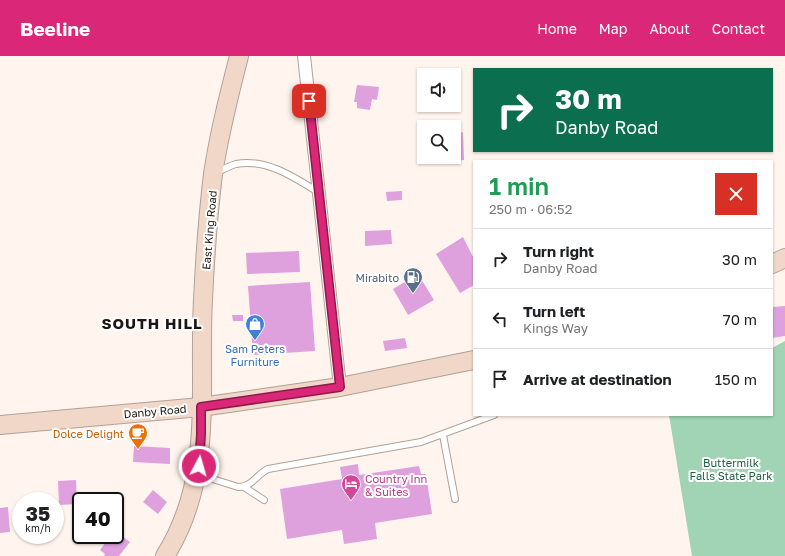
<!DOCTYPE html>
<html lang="en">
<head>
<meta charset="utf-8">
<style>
  :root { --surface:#fff; --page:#f6f6f6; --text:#202124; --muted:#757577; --line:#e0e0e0; --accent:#db2777 }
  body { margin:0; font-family:"Golos Text",sans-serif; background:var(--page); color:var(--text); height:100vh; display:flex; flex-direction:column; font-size:15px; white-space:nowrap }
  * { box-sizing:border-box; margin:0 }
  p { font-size:13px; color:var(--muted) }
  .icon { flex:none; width:22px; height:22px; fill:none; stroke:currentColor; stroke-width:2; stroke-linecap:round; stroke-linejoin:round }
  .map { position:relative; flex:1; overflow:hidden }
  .side { position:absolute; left:473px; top:104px; width:300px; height:256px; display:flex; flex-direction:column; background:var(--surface); border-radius:0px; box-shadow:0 1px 3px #0004 }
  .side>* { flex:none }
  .top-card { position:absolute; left:473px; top:12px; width:300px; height:84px; border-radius:0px; box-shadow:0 1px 3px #0004; background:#0b6e4f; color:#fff; overflow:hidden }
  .buttons { position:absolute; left:417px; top:12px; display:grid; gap:8px }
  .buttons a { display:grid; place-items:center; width:44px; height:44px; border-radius:0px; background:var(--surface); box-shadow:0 1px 3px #0004; font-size:20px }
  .speed { position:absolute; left:12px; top:436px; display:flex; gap:8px; font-size:20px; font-weight:700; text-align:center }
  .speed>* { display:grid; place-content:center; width:52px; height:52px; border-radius:50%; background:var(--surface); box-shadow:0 1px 3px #0004; line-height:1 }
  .speed small { font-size:10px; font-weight:400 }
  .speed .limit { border:2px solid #111; border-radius:6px; background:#fff; color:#111 }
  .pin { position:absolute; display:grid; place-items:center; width:34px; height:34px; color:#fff; margin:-17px; border-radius:8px; box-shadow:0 2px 6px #0006 }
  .me { position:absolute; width:44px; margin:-22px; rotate:6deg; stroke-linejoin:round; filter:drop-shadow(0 0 3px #0008) }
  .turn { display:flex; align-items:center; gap:14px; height:84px; padding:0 16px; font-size:18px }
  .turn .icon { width:52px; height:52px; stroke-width:2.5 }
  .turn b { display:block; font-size:28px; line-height:34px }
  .round { display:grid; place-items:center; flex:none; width:42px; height:42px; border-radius:0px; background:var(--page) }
  .overview { display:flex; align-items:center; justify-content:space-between; height:68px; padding:0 16px }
  h1 { font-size:24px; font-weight:600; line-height:30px; color:#1e9e55 }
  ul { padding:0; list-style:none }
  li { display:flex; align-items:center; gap:12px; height:60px; padding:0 16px; border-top:1px solid var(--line) }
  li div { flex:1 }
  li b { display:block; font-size:15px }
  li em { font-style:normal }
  header { display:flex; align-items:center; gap:24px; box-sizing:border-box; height:56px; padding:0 20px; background:var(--accent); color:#fff }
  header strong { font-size:19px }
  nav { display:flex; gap:22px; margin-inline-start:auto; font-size:14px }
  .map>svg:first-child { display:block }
</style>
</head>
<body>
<header>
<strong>Beeline</strong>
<nav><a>Home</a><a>Map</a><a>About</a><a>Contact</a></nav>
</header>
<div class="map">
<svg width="785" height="500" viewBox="0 0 785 500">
  <rect width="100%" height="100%" fill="#fff5ee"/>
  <path fill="#a0d4b4" d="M 785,285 L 785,500 L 692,500 L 669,359 L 772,359 L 772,292 Z"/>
  <g fill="#dea1de">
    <path d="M 357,29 L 379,31 L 377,44 L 372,43 L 370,54 L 357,52 L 357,46 L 354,46 Z"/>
    <path d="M 459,67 L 460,77 L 463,76 L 464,104 L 442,106 L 442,101 L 454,101 L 454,71 L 430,70 Z"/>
    <path d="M 402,135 L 402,144 L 387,145 L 386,136 Z"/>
    <path d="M 391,174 L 392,188 L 365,190 L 365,175 Z"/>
    <path d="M 463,181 L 474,203 L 474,229 L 460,237 L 436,198 Z"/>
    <path d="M 299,195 L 300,216 L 247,218 L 246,197 Z"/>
    <path d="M 418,218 L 434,244 L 408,259 L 393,233 Z"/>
    <path d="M 310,226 L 315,295 L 253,299 L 248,230 Z"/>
    <path d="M 785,250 L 785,280 L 772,282 L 772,251 Z"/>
    <path d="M 232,259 L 243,259 L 243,265 L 233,265 Z"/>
    <path d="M 405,282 L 407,292 L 385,295 L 383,285 Z"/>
    <path d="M 134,390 L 170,392 L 170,408 L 133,406 Z"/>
    <path d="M 358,408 L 359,419 L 419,410 L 421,418 L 426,418 L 432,458 L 375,467 L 377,483 L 344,488 L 342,474 L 287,483 L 280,433 L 342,423 L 340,411 Z"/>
    <path d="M 76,424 L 77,448 L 59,449 L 58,425 Z"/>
    <path d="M 153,434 L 167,446 L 158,458 L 143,446 Z"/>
    <path d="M 8,451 L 10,476 L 0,477 L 0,452 Z"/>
    <path d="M 115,475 L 130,486 L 119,500 L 104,500 L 105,498 L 100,494 L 111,479 L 115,479 Z"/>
  </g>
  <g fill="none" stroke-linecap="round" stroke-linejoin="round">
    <g stroke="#b1a197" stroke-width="8">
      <g id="lane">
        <path d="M 215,117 C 222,114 229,110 236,108 C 265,102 294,121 318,136"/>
        <path d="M 443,379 L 455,443"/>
        <path d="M 197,418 L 238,431 C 252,431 256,419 268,413 L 421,386 L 494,359"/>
        <path d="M 244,431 L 264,444"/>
      </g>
    </g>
    <g stroke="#b1a197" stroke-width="14">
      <path id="street" d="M 304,0 L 340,331"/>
    </g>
    <g stroke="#b1a197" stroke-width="20">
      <g id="secondary">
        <path d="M 772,208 L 785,202"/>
        <path d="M 0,369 L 201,351 L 340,331 L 474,304"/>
        <path d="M 165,500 C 215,421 198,333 203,244 C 205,202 208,159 213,118 C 219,78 229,39 239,0"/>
      </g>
    </g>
    <use href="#lane" stroke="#fff" stroke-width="6"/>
    <use href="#street" stroke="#fff" stroke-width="12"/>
    <use href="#secondary" stroke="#f1d7c8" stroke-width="18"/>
  </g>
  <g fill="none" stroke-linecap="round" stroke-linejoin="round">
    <g stroke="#8e194d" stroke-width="10">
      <path id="route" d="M 199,410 L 201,378 L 201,351 L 340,331 L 309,45"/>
    </g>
    <use href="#route" stroke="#db2777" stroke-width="7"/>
  </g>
  <defs>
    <g id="fuel-pin" transform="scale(1)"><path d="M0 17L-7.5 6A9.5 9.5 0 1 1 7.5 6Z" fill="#5c6f8a" stroke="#fff"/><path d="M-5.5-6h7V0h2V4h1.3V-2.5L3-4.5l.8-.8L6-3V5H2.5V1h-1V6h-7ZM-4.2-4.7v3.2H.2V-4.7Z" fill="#fff"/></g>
    <g id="shop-pin" transform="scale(1)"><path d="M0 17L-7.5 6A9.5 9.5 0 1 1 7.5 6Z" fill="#3f7fe0" stroke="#fff"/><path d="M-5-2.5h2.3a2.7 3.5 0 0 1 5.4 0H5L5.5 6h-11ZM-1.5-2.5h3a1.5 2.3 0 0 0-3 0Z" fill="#fff"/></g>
    <g id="cafe-pin" transform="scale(1)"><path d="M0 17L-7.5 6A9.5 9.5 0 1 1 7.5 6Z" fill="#e8710a" stroke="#fff"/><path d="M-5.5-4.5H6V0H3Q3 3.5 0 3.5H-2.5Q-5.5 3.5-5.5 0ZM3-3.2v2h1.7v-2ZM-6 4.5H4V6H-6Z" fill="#fff"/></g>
    <g id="hotel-pin" transform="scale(1)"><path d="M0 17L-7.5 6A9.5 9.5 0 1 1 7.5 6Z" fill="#d1479c" stroke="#fff"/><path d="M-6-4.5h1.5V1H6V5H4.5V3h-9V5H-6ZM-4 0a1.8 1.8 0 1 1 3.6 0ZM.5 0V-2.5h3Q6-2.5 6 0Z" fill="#fff"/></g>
  </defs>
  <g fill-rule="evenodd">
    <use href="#fuel-pin" x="413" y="221"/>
    <use href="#shop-pin" x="255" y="268"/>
    <use href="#cafe-pin" x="138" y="377"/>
    <use href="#hotel-pin" x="351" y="428"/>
  </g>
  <g text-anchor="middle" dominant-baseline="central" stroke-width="4" stroke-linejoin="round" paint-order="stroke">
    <g font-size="11" fill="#1c1713" stroke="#fff">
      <text transform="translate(209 174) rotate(-85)">East King Road</text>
      <text transform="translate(155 355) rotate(-5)">Danby Road</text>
    </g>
    <g font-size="11" fill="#4e5e75" stroke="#fff" text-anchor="end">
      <text x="399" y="221">Mirabito</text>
    </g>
    <g font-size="11" fill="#366cbe" stroke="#fff">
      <text x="255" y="292">Sam Peters<tspan x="255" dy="13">Furniture</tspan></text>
    </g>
    <g font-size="11" fill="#c56008" stroke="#fff" text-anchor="end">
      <text x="124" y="377">Dolce Delight</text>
    </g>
    <g font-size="11" fill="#1e5c3d" stroke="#fff">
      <text x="731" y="406">Buttermilk<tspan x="731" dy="13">Falls State Park</tspan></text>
    </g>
    <g font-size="11" fill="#b23c85" stroke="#fff" text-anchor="start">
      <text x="365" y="422">Country Inn<tspan x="365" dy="13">&amp; Suites</tspan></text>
    </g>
    <g font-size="15" font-weight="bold" letter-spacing="1" fill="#1c1713" stroke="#fff">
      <text x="152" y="267">SOUTH HILL</text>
    </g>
  </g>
</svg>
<div class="buttons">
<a><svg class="icon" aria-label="sound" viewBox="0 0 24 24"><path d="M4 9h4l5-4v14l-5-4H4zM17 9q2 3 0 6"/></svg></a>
<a><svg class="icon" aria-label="search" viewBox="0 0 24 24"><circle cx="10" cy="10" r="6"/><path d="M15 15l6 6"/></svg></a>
</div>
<div class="speed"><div>35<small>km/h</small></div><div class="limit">40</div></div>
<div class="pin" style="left:309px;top:45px;background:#d93025"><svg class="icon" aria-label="arrive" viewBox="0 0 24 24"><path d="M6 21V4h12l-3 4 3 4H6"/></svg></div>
<svg class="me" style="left:199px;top:410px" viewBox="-20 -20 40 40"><circle r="17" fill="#db2777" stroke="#fff" stroke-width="3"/><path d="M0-11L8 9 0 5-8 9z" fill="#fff"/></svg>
<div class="top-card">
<div class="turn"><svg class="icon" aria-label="right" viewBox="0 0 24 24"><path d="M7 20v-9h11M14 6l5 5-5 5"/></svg><div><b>30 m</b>Danby Road</div></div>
</div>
<section class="side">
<div class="overview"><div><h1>1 min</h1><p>250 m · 06:52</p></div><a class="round" style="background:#d93025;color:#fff"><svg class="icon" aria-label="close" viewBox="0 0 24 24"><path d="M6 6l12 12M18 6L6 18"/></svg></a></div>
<ul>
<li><svg class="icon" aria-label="right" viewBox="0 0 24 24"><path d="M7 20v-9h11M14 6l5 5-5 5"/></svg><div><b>Turn right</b><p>Danby Road</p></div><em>30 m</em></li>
<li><svg class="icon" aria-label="left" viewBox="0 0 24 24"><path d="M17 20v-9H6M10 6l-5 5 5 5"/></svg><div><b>Turn left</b><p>Kings Way</p></div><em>70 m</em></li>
<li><svg class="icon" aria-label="arrive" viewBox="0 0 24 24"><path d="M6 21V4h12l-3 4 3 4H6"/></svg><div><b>Arrive at destination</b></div><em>150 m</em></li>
</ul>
</section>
</div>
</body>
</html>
